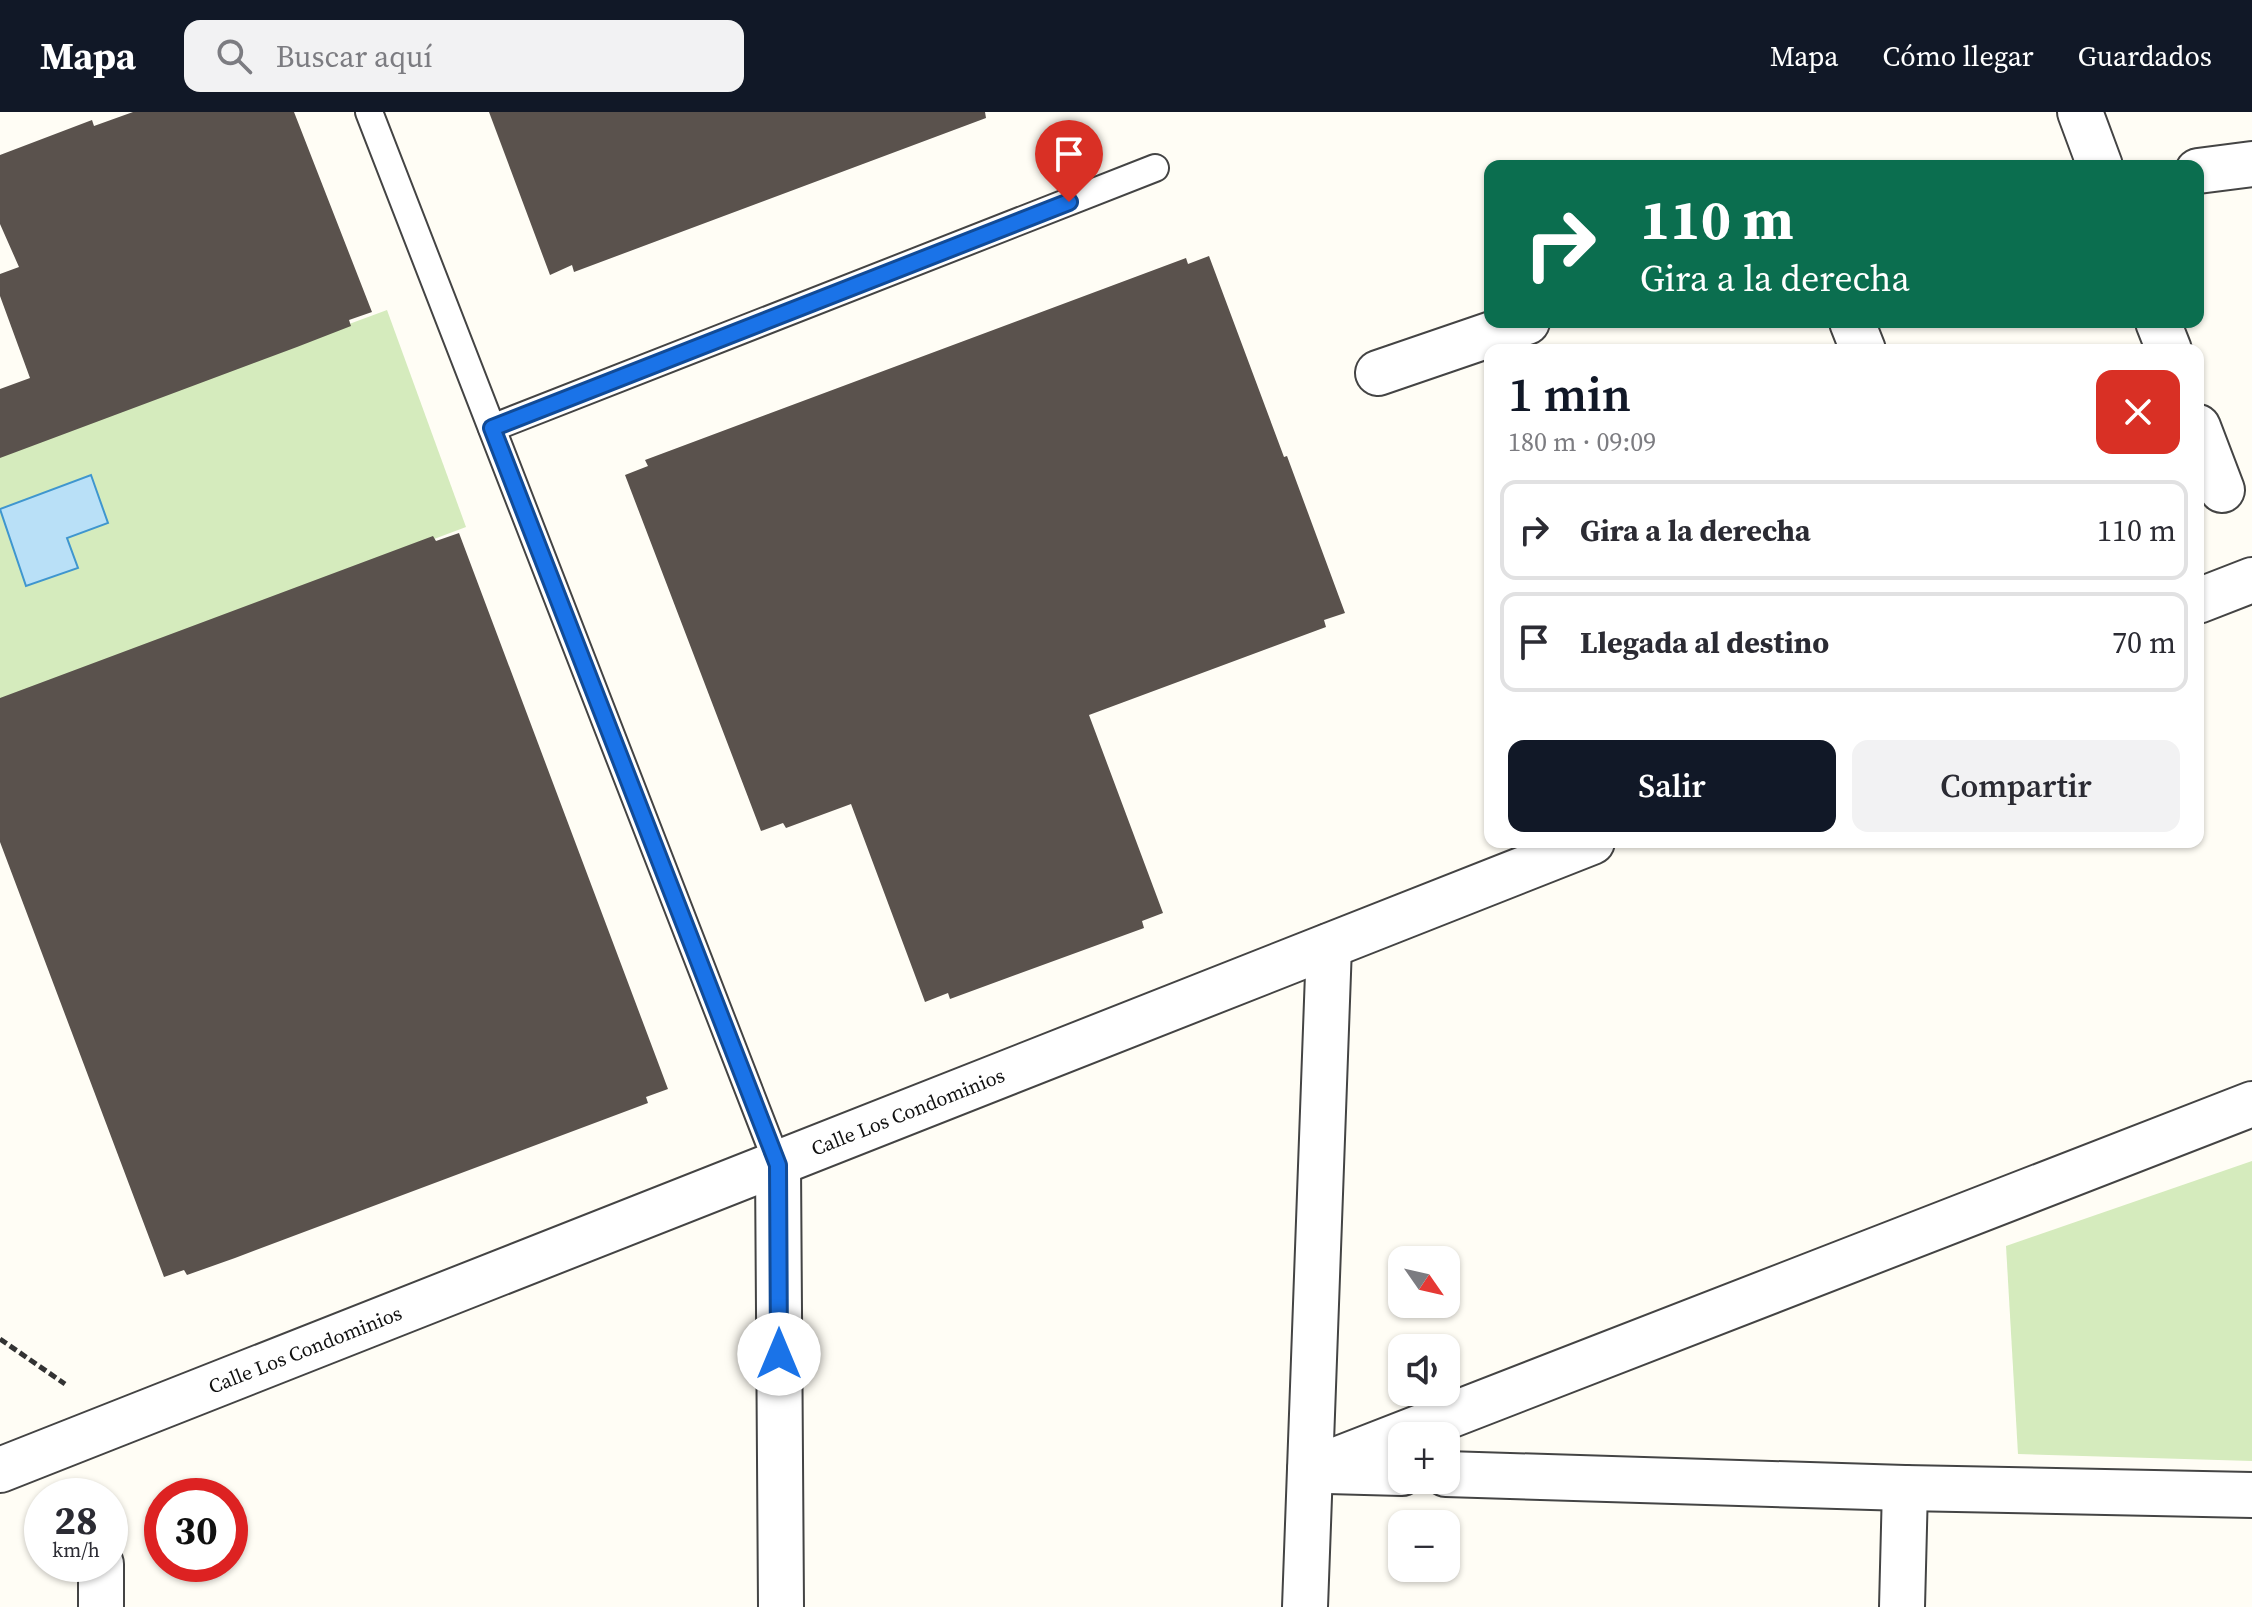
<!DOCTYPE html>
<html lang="es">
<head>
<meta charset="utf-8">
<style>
  :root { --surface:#fff; --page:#f2f2f3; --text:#2b2b33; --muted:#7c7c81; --line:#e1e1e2; --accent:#111827 }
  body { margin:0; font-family:"Source Serif 4",serif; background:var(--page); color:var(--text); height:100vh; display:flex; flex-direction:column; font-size:30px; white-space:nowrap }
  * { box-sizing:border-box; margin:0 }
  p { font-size:26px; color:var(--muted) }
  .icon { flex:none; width:44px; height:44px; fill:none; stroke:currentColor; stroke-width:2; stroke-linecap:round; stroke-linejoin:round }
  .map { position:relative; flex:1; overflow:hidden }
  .drawer { position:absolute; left:1484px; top:232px; width:720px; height:504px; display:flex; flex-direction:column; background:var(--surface); border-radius:16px; box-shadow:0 2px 6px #0004 }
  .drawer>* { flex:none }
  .banner { position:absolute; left:1484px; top:48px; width:720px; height:168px; border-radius:16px; box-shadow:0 2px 6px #0004; background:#0b6e4f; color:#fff; overflow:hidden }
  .needle { width:52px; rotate:124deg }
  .fabs { position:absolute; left:1388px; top:1134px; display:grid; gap:16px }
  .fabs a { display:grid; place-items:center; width:72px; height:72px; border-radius:16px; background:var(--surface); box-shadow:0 2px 6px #0004; font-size:40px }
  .speed { position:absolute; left:24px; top:1366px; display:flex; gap:16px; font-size:40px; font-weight:700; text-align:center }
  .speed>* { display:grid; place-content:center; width:104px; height:104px; border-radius:50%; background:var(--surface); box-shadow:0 2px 6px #0004; line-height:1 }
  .speed small { font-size:20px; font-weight:400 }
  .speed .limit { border:12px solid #d22; background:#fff; color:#111 }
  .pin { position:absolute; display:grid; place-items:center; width:68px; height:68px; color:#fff; margin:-82px -34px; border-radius:50% 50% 50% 0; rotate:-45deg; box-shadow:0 0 8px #0007 }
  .pin .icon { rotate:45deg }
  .me { position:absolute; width:88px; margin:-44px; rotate:0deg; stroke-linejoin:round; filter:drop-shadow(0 0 6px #0008) }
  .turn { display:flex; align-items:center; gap:28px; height:168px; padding:0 24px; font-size:36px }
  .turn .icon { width:104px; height:104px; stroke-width:2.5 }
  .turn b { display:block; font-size:56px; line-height:68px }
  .round { display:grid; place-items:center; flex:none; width:84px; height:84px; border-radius:16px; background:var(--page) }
  .headline { display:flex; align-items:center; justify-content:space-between; height:136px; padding:0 24px }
  h1 { font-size:48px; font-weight:600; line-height:60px; color:var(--accent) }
  .primary-button { display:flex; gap:16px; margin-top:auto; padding:16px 24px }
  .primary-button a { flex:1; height:92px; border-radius:16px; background:var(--accent); color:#fff; font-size:32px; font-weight:600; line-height:92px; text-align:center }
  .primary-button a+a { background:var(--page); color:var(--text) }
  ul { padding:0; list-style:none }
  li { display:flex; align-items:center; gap:24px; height:100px; margin:0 16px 12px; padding:0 8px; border:4px solid var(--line); border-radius:16px }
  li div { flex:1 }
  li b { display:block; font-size:30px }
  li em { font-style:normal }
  header { display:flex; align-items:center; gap:48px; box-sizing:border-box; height:112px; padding:0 40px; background:var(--accent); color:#fff }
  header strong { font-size:38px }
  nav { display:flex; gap:44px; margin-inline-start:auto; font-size:28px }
  .search { width:560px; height:72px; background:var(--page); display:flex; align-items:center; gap:20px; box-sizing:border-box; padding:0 28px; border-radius:16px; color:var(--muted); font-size:30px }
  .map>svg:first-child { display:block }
</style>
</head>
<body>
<header>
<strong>Mapa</strong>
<div class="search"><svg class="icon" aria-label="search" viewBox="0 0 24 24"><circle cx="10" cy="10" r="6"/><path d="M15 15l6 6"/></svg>Buscar aquí</div>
<nav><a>Mapa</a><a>Cómo llegar</a><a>Guardados</a></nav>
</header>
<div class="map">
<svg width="2252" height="1495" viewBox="0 0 2252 1495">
  <rect width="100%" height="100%" fill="#fffdf5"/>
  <g fill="#d5ebbd">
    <path d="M 387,198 L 466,415 L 0,590 L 0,341 Z"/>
    <path d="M 2252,1049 L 2252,1349 L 2018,1342 L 2006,1134 Z"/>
  </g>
  <path fill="#b9e0f7" stroke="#3f96cf" stroke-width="2" d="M 91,363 L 108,411 L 67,426 L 78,456 L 26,474 L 0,397 Z"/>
  <g fill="#5a524d">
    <path d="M 133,0 L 294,0 L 372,200 L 349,208 L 351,214 L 297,235 L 0,346 L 0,277 L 30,266 L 0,184 L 0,162 L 19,155 L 0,112 L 0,43 L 92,8 L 94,14 Z"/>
    <path d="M 489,0 L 985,0 L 986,6 L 574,160 L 572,153 L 550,163 Z"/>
    <path d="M 1209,144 L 1284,345 L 1287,344 L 1345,501 L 1324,508 L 1326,515 L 1089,603 L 1163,801 L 1142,809 L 1144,816 L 950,887 L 948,881 L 925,890 L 851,692 L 786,716 L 783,711 L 761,719 L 625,363 L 648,354 L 645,348 L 1186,146 L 1188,152 Z"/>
    <path d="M 459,421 L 668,977 L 646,985 L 648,991 L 235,1146 L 187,1163 L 184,1158 L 164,1165 L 0,730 L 0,586 L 433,424 L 436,429 Z"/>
  </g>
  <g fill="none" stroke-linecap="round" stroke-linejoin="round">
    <g stroke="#444" stroke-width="30">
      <g id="service">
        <path d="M 369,0 L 778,1053"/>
        <path d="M 492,316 L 1155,56"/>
      </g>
    </g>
    <g stroke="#444" stroke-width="48">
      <g id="minor">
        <path d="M 2080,0 L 2100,54"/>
        <path d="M 1852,210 L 1863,238"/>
        <path d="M 2158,210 L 2169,238"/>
        <path d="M 1378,261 L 1527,210"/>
        <path d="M 2198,315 L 2222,378"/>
        <path d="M 2198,489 L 2252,468"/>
        <path d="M 778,1053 L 781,1495"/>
        <path id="s1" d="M 0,1358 L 1592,730"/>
        <path d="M 1310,1358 L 2252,992"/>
        <path d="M 1328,1359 L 1402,1361"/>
        <path d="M 1446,1362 L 1905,1376 L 2252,1383"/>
        <path d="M 101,1495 L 101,1452"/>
        <path d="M 1305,1495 L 1329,834"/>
        <path d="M 1902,1495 L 1905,1376"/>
      </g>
    </g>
    <g stroke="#444" stroke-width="48">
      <path id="tertiary" d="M 2198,59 L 2252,52"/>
    </g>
    <path stroke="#333" stroke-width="5" stroke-dasharray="8 4" stroke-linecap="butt" d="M 0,1227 L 65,1272"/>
    <use href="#service" stroke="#fff" stroke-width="26"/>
    <use href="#minor" stroke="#fff" stroke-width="44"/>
    <use href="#tertiary" stroke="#fff" stroke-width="44"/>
  </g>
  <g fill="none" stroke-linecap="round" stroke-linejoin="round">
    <g stroke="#114b97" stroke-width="20">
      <path id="route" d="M 779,1242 L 778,1053 L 492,316 L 1069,90"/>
    </g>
    <use href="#route" stroke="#1a73e8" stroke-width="14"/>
  </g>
  <g text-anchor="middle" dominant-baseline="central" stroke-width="8" stroke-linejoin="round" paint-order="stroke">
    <g font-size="20" fill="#111" stroke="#fff">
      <text stroke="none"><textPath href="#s1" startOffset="976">Calle Los Condominios</textPath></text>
      <text stroke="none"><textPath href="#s1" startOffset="328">Calle Los Condominios</textPath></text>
    </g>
  </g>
</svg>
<div class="fabs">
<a><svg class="needle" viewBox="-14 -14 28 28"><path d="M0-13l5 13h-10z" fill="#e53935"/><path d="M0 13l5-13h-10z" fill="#7c7c81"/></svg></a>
<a><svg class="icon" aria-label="sound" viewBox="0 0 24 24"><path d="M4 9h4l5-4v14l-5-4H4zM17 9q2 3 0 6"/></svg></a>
<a>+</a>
<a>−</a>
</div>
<div class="speed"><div>28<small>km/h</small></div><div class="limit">30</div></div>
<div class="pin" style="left:1069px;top:90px;background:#d93025"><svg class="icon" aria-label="arrive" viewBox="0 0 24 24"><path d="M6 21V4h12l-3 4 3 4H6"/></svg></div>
<svg class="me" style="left:779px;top:1242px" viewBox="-20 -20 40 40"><circle r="19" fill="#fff"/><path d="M0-13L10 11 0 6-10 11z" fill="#1a73e8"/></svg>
<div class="banner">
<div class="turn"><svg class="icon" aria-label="right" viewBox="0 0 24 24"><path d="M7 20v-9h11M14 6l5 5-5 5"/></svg><div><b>110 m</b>Gira a la derecha</div></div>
</div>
<section class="drawer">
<div class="headline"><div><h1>1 min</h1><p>180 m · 09:09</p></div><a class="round" style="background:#d93025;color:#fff"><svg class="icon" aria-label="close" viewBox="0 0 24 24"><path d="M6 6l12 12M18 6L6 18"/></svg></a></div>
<ul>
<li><svg class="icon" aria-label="right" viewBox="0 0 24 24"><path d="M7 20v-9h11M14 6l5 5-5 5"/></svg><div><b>Gira a la derecha</b></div><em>110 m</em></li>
<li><svg class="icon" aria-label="arrive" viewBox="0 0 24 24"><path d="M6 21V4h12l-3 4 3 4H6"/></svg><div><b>Llegada al destino</b></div><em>70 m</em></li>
</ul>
<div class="primary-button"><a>Salir</a><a>Compartir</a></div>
</section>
</div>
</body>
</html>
